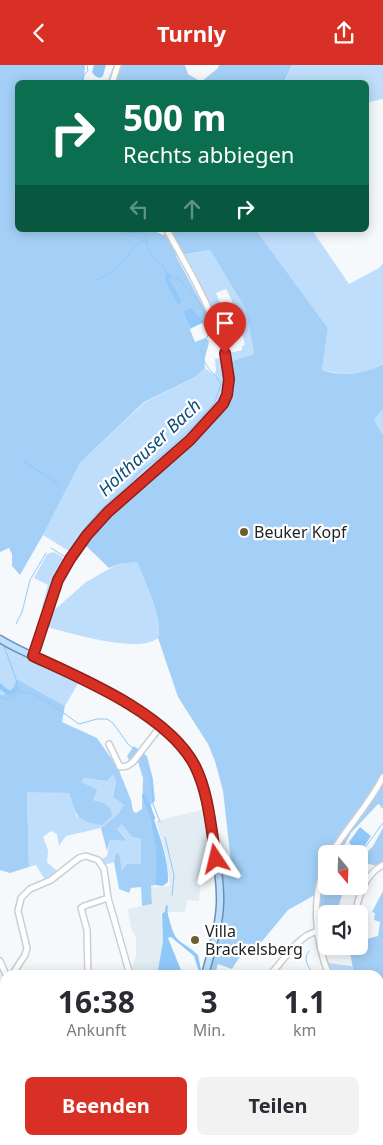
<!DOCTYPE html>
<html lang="de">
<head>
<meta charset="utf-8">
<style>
  :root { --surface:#fff; --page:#f2f2f3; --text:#2b2b33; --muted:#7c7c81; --accent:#d93025 }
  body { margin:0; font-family:"Noto Sans",sans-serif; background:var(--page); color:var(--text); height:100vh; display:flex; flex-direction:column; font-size:19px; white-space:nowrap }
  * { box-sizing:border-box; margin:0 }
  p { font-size:16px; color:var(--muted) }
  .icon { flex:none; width:28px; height:28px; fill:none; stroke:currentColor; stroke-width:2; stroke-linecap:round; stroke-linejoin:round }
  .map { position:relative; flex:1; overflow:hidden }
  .side { position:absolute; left:0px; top:905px; width:384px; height:175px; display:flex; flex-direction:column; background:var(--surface); border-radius:15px 15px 0 0; box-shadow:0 2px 12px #0003 }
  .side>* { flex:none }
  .guide { position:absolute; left:15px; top:15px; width:354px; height:152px; border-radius:8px; box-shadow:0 2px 12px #0003; background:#0b6e4f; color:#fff; overflow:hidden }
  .needle { width:32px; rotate:161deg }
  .buttons { position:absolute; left:318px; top:780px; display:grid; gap:10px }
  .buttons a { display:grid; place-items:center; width:50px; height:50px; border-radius:8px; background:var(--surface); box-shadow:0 2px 12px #0003; font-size:25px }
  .pin { position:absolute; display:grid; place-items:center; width:42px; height:42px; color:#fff; margin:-51px -21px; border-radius:50% 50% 50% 0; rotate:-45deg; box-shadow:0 0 5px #0007 }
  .pin .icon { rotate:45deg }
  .me { position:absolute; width:55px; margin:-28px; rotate:350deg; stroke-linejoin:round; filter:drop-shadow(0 0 4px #0008) }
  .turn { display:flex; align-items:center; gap:18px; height:105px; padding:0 25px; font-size:22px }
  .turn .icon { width:65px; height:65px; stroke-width:2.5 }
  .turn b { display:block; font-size:35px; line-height:42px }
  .lanes { display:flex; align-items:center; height:48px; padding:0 25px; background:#0003; justify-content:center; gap:25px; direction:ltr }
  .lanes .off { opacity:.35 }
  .eta { display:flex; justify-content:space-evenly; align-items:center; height:85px; text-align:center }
  .eta b { font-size:30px; font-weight:700; line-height:35px }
  .cta { display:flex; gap:10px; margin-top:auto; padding:10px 25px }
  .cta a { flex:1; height:58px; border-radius:8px; background:var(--accent); color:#fff; font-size:20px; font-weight:700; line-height:58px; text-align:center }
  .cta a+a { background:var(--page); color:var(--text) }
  header { display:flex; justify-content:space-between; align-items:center; height:65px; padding:0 25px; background:var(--accent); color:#fff; font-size:22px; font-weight:700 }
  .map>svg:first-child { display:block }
</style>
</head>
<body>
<header><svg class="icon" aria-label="back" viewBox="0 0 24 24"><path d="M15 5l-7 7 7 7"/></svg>Turnly<svg class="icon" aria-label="share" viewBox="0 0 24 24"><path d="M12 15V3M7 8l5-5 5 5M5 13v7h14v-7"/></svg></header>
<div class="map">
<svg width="383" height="1080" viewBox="0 0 383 1080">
  <rect width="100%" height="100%" fill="#f6f9fc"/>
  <path fill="#e2ecf3" d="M 209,743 L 222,808 L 201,813 L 199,836 L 187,835 L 185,847 L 161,847 L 163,877 L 157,910 L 133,910 L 132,903 L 136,891 L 136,873 L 131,863 L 128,844 L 152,839 L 151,822 L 170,821 L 166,791 L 156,756 Z"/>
  <g fill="#bedefc">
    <path d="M 292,0 L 383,0 L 383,34 L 366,38 L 366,18 L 284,18 Z"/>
    <path d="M 256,165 L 312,165 L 349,219 L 379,203 L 383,198 L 383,299 C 363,310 344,311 322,305 L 328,263 Z"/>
    <path d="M 210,185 L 246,245 L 254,289 L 229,297 L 227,286 L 234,287 L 242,285 L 242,281 L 245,280 L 242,267 L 244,267 L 240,252 L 226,224 L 216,228 L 222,242 L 212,245 L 183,190 Z"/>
    <path d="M 224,292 L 227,314 L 226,325 L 219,341 L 192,370 L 105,447 L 72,488 L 43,470 L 80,398 L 145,337 L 195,312 L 205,303 L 214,310 L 216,306 L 215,294 Z"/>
    <path d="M 383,344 L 383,370 L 374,355 Z"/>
    <path d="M 54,487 L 62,492 L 64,495 L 54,512 L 45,544 L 42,542 L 48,520 L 34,513 L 47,489 Z"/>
    <path d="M 137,497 C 145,518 163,551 158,573 C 155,575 151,577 147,578 C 121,583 73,569 47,562 L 51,548 L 86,517 L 118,499 Z"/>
    <path d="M 0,576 L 80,615 L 65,641 L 17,614 L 10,627 L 3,630 L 0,629 Z"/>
    <path d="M 113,710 L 116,716 L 113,732 L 124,740 L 118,749 L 101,763 L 66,771 L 59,781 L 57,769 L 51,766 L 43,772 L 48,785 L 47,797 L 59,808 L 45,815 L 36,800 L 29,802 L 27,726 L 69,728 L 77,752 L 104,738 L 92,735 L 80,717 L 83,713 L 107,716 Z"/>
    <path d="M 122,758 L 132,772 L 141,774 L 141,799 L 121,806 L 115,790 L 114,797 L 104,800 L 100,795 L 107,791 L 110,775 L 123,776 L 126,773 L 117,764 Z"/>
    <path d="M 328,898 L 352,901 L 354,910 L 334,910 Z"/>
    <path d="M 292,1075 L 321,1075 L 316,1080 L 290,1080 Z"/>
  </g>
  <g fill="#a4d0f7">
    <path d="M 0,0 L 85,0 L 84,17 L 18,18 L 18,165 L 153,165 L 163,170 L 166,169 L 164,165 L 256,165 L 328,263 L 322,305 C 342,312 365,309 383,299 L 383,344 L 374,355 L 383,370 L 383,742 L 378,739 L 351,768 L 341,786 L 344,789 L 326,789 L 326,821 L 345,821 L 336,849 L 326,849 L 326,862 C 318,851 321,839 320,827 L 288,845 L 254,886 L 239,893 L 232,904 L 218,899 L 215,910 L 208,910 L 221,862 L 223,838 L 222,808 L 232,806 L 223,726 L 215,696 L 208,679 L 178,632 L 158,573 C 163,551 145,518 137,497 L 118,499 L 109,503 L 84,479 L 98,460 L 116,441 L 190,380 L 219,349 L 231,329 L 231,310 L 229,297 L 254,289 L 246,245 L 210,185 L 176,191 L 210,254 L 204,257 L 191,242 L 183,247 L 195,277 L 205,273 L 209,276 C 208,286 203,292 205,303 L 195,312 L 144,337 L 80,398 L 43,470 L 20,510 L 12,501 L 12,489 L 9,483 L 0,487 Z"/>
    <path d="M 114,0 L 185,0 L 188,9 L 201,17 L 218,3 L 219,0 L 292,0 L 284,17 L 107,18 Z"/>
    <path d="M 17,614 L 65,641 L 62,657 L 97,673 L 118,703 L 131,735 L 133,746 L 136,748 L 142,744 L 143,713 L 138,697 L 130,697 L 127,691 L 134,681 L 147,691 L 153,714 L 155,736 L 151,739 L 156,786 L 155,820 L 151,821 L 152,839 L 142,841 L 141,822 L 131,823 L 129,828 L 119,824 L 114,797 L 115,790 L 119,788 L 122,806 L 127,799 L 141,799 L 141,774 L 132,772 L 122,759 L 117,764 L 126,774 L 124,776 L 110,775 L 107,786 L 101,763 L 118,749 L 124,740 L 113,732 L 116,716 L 113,710 L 107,716 L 84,713 L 81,717 L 97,725 L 93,735 L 104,738 L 111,744 L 112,751 L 102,760 C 75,756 77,751 69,728 L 27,727 L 29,802 L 10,808 L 0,805 L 0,629 L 3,630 L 10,627 Z"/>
    <path d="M 383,763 L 383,802 L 359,797 L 359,794 L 361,794 L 373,781 Z"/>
    <path d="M 383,826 L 383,1080 L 316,1080 L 321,1075 L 379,1075 L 379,1009 L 380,1008 L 379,1000 L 379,910 L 354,910 L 349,881 L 359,881 L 359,876 L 378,871 L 380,857 L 374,855 L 375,848 L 372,847 Z"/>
  </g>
  <g fill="#90c8f9">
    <path d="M 94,0 L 106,0 L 103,11 L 100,13 L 95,11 L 92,7 Z"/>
    <path d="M 191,242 L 204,257 L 190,264 L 183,247 Z"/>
    <path d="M 153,752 C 160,772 169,796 168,817 L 163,821 L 155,820 L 156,786 L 151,753 Z"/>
    <path d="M 360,762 L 371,771 L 362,785 L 351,780 L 349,777 Z"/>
    <path d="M 166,840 L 168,841 C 167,847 168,850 170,857 C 176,881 183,875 198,890 L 202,910 L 200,910 L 194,891 L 171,872 L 168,873 L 183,910 L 157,910 L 163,877 L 162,848 L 165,847 Z"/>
  </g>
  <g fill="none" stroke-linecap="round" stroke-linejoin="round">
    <g stroke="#90c8f9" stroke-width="1">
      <path d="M 82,18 L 83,11 L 88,6 L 87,0"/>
      <path d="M 122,165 L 127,168 L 141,167 L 147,175 L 148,184 L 155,195 L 162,199 L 168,211 L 180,215 L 198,235 L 208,256"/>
      <path d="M 140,177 L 146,176"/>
      <path d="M 97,215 C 114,209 127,192 137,179"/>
      <path d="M 23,396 L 59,419"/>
      <path d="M 51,483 L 65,492 L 85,463 L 99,446 L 130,418 L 138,408 L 162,390 L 192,362 L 215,337 L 221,319 C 211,303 205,305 201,284 L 208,270"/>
      <path d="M 16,559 L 22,547 L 30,515 L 46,488"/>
      <path d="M 4,581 L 16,614 L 17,624 L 22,626"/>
      <path d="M 0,632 L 7,635 C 12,633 16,628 21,627 C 39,626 65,650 79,659 L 97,654 L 107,654 L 113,658 L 128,679 L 139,688"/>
      <path d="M 141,691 L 150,709 L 152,721 L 153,739 L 160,757"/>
      <path d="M 381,742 L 383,743"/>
      <path d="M 165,772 L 174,810 L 172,830"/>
      <path d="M 361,788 L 383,758"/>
      <path d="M 325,851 L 327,821"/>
      <path d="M 309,886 C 302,894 309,903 314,910"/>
      <path d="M 289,1080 L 290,1075"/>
    </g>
    <g stroke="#90c8f9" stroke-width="4.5">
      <path d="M 168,211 L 168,216 L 179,237"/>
      <path d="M 204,257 L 207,262"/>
      <path d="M 0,621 L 7,627 L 11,628 L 17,624"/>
      <path d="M 144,731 L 153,753"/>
    </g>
    <g stroke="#cccfd2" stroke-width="8">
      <g id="minor">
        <path d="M 112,18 L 118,0"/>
        <path d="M 33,591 C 49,539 59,502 96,459 C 122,428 223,361 228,326 C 235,279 189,206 167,165"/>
        <path d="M 109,679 L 120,702 L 127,701 L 133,697 L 160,662"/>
        <path d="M 331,789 C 347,762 369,740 383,712"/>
        <path d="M 326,799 C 311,833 315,876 329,910"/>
        <path d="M 355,849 C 359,830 365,809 383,800"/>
        <path d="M 0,896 L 6,910"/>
        <path d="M 12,910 L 25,890 L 27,883 L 18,846 L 21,833 L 30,824 L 51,815 L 79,793 L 86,791 L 98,795 L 104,804 L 108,833 L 130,910"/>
        <path d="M 88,910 L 87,865 L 81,843 L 84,841 L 108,833"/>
        <path d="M 270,910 C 285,894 302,863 326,866"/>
        <path d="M 0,930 L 5,922"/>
        <path d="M 0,985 L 5,979"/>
        <path d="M 0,1067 L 5,1060"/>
        <path d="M 69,1080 L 84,1075"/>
        <path d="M 207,1080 L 214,1075"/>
      </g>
    </g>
    <g stroke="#6c90b1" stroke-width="9">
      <g id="major">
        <path d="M 0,574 C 19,586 41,594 62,604 C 104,623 173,658 195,701 C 204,720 207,743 211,764 C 215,788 221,814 220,839 C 219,863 211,887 205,910"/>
        <path d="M 164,1075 L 165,1080"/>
      </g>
    </g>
    <use href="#minor" stroke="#fff" stroke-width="5"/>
    <use href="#major" stroke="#bedffd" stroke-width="6"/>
  </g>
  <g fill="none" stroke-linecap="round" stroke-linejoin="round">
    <g stroke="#8d1f18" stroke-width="12">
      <path id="route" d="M 216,794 C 211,764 209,729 195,701 C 169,650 83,614 33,591 L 58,515 L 70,494 L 87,470 L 108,447 L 190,375 L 223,339 L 227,330 L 229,314 L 225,288"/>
    </g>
    <use href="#route" stroke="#d93025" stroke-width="9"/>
  </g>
  <g fill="#6d602d" stroke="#fff" stroke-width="2">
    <circle cx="244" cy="467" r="5"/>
    <circle cx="195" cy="875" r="5"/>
  </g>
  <g text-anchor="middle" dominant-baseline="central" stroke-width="4.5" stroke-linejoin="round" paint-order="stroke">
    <g font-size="16" fill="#232425" stroke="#fff" text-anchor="start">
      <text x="254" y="467">Beuker Kopf</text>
      <text x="205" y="866">Villa<tspan x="205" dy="18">Brackelsberg</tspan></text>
    </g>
    <g font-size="18" font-style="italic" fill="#114f7c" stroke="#fff">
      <text transform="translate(149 382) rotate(-43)">Holthauser Bach</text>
    </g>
  </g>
</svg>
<div class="buttons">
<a><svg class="needle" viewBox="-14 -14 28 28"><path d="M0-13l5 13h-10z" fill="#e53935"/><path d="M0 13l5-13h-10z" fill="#7c7c81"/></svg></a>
<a><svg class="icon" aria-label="sound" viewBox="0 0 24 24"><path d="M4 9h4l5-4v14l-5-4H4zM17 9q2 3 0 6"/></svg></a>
</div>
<div class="pin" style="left:225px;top:288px;background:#d93025"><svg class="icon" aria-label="arrive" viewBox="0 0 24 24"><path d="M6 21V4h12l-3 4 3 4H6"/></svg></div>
<svg class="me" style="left:216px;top:794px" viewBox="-20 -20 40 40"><path d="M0-17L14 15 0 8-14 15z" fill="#d93025" stroke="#fff" stroke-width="4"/></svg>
<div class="guide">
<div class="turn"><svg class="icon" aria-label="right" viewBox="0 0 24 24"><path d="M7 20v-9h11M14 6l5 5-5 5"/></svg><div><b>500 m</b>Rechts abbiegen</div></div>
<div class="lanes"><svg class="icon off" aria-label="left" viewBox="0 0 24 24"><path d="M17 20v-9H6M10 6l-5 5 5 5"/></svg><svg class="icon off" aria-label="ahead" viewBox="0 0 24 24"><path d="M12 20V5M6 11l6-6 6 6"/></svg><svg class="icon" aria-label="right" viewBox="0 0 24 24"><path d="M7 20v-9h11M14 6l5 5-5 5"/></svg></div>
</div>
<section class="side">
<div class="eta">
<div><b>16:38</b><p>Ankunft</p></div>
<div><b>3</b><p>Min.</p></div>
<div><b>1.1</b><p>km</p></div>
</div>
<div class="cta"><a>Beenden</a><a>Teilen</a></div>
</section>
</div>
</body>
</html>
